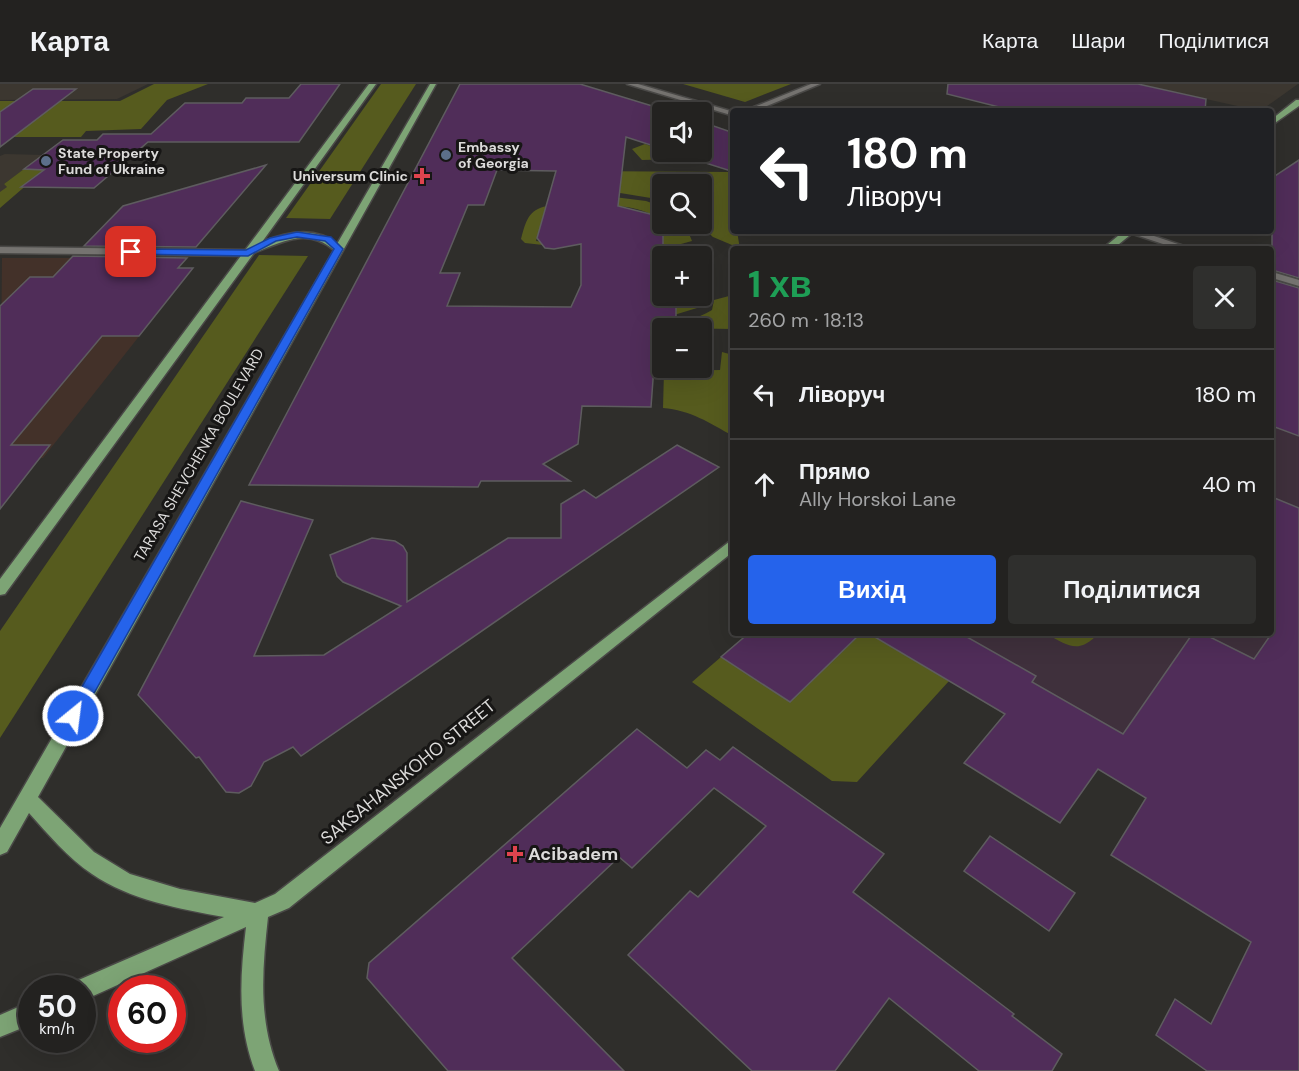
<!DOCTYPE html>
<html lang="uk">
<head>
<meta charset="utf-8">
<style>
  :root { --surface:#232220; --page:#2f2f2d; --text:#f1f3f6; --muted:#a3a4a5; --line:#403f3e; --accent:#2563eb }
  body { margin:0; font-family:"DM Sans",sans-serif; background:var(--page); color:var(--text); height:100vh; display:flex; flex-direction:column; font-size:22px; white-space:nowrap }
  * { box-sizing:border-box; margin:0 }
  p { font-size:20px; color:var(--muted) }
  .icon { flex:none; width:33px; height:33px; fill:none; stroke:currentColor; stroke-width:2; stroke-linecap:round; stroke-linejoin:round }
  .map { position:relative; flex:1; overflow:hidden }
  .panel { position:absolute; left:730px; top:162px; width:544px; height:390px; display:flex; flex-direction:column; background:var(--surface); border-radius:6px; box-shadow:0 6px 24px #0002,0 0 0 2px var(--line) }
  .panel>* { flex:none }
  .hud { position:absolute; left:730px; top:24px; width:544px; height:126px; border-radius:6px; box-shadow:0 6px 24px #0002,0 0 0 2px var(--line); background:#202124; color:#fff; overflow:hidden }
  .controls { position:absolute; left:652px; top:18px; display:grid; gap:12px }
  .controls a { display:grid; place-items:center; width:60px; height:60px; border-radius:6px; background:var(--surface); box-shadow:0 6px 24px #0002,0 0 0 2px var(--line); font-size:30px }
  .speed { position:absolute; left:18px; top:891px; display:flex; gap:12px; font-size:30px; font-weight:700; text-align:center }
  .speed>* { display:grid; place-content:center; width:78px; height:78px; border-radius:50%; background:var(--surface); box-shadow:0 6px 24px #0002,0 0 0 2px var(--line); line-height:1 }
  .speed small { font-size:15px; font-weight:400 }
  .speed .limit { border:9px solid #d22; background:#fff; color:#111 }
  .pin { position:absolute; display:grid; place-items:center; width:51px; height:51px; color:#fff; margin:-26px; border-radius:12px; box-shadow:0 3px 9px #0006 }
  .me { position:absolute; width:66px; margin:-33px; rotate:29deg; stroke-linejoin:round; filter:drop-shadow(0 0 4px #0008) }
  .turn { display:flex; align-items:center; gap:21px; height:126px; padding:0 18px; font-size:27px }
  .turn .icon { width:78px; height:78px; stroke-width:2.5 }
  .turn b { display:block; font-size:42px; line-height:51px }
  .round { display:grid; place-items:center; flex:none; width:63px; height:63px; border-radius:6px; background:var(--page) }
  .headline { display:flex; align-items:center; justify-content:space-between; height:102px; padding:0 18px }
  h1 { font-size:36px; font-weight:700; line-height:45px; color:#1e9e55 }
  .button { display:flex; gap:12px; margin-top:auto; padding:12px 18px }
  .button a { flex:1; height:69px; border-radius:6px; background:var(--accent); color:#fff; font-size:24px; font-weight:700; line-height:69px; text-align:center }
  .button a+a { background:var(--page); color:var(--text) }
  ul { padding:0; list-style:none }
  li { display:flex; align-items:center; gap:18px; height:90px; padding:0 18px; border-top:2px solid var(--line) }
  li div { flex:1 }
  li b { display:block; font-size:22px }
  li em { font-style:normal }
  header { display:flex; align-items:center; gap:36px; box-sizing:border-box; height:84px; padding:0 30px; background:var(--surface); border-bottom:2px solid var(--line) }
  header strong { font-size:28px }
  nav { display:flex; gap:33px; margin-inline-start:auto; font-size:21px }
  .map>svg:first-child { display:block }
</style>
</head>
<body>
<header>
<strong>Карта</strong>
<nav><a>Карта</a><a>Шари</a><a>Поділитися</a></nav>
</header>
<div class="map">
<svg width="1299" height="987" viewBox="0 0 1299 987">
  <rect width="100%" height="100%" fill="#2f2e2b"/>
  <g fill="#3c3730">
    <path d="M 0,0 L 148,0 L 117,15 L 0,16 Z"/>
    <path d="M 1138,0 L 1298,0 L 1260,27 Z"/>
    <path d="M 5,70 L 44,71 L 4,100 L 7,103 L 0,124 L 0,72 Z"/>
  </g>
  <path fill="#3f303c" d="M 1272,323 L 1299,332 L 1299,806 L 1098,685 L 1082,708 L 988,650 L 1004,630 L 868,549 L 1272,549 Z"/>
  <path fill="#433129" d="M 2,174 L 71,174 L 162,184 L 193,184 L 43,374 L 0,374 Z"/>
  <g fill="#565b1e">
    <path d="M 154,0 L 208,0 L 167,16 L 141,45 L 86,47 L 81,53 L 0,53 L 0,17 L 120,17 Z"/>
    <path d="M 381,0 L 416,0 L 330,135 L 286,134 Z"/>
    <path d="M 683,0 L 791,0 L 745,18 Z"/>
    <path d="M 645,60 L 659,65 L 663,63 L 663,68 L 697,68 L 679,75 L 642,76 L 632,65 Z"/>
    <path d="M 24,85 L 44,86 L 0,124 L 0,108 L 7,103 L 4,100 Z"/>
    <path d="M 574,87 L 733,88 L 734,147 L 737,147 L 740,165 L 734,165 L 733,181 L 732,161 L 713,153 L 699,140 L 702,140 L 702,100 L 663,100 L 663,116 L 614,108 Z"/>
    <path d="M 614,113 L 646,117 L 663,123 L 663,140 L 685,140 L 692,157 L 681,160 L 630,160 L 632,147 L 665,148 L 665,145 C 653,120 614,122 591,121 Z"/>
    <path d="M 547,122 L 536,157 L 544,158 L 543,161 L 525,159 L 521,155 C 526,137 528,126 547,122 Z"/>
    <path d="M 259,171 L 308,172 L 0,654 L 0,547 Z"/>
    <path d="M 733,204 L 733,245 L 603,243 C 637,241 682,245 712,226 L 714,216 L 729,212 Z"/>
    <path d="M 688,212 L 699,214 L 697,224 L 674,231 L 676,219 L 680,219 L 682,214 Z"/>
    <path d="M 722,268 L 733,271 L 733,352 C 710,339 690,326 663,324 L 664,287 L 720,286 Z"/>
    <path d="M 861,549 L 868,549 L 949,597 L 857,698 L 832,697 L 692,598 L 721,573 L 790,618 L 809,600 L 803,596 L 839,561 L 846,564 Z"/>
    <path d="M 1045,549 L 1099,549 C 1078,571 1069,562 1045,549 Z"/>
  </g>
  <g fill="#502d59" stroke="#5e5c5f" stroke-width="1.5" fill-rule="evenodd">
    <path d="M 301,0 L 340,0 L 299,58 L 148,58 L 94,104 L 21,103 L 44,86 L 24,85 L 63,56 L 97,56 L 103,50 L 151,50 L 185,19 L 242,19 L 246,14 L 289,14 Z"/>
    <path d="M 460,0 L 580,0 L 672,28 L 663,28 L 663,65 L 626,53 L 618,122 L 650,130 L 663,140 L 663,212 L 676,212 L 676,244 L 663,244 L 663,282 L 654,282 L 651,323 L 582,322 L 578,360 L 543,380 L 570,397 L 481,397 L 478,403 L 249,401 ZM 497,86 L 556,87 L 537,154 L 545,164 L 554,165 L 581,160 L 581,201 L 571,223 L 447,222 L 460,189 L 440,189 L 468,121 L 484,121 Z"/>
    <path d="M 948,0 L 1138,0 L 1206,15 L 1205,27 L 1015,27 L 947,10 Z"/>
    <path d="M 33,5 L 76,5 L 0,63 L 0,28 Z"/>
    <path d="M 702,38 L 734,49 L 734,88 L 671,68 L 702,68 Z"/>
    <path d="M 1299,76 L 1299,194 L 1272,186 L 1272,94 Z"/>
    <path d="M 266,81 L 196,163 L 84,162 L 123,122 Z"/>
    <path d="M 73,172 L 187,174 L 178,184 L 193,184 L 139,252 L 102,252 L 11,361 L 50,361 L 0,425 L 0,222 L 30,193 L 53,193 Z"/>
    <path d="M 1272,196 L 1299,204 L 1299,352 L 1272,342 Z"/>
    <path d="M 677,361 L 719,383 L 301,672 L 293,663 L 264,678 L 251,702 L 239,709 L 226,708 L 199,673 L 196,674 L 138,611 L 241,417 L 313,436 L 254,572 L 324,571 L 401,522 L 343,498 L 337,492 L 330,471 L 372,454 L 395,457 L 403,462 L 407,469 L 407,518 L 508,454 L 561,454 L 561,420 L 584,406 L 596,414 Z"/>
    <path d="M 1272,413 L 1299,424 L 1299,987 L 1207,987 L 1156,951 L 1175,915 L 1211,940 L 1251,858 L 1111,771 L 1146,714 L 1098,685 L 1060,739 L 964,679 L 1005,630 L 868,549 L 960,549 L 1036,592 L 1032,598 L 1123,650 L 1193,549 L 1202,549 L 1254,575 L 1272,549 Z"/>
    <path d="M 749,549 L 861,549 L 790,618 L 721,573 Z"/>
    <path d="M 637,645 L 687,684 L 706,666 L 720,676 L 733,663 L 884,770 L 853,808 L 1014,930 L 1012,932 L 1062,970 L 1052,987 L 979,987 L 889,914 L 835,987 L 752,987 L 628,871 L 690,807 L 698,813 L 766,742 L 714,704 L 632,784 L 619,773 L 512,874 L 624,987 L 448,987 L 367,894 L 369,879 Z"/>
    <path d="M 990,752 L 1075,809 L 1049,847 L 964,787 Z"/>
  </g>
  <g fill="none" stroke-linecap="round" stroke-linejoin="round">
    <g stroke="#4a4947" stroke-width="3">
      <g id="street">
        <path d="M 811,0 L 820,0 L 755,27 L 744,27 Z"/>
        <path d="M 0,163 L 248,166 L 253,169 L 248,172 L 0,169 Z"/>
      </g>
    </g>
    <g stroke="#4a4947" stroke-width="3">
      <g id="secondary">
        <path d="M 627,0 L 638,0 L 734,28 L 734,32 Z"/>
        <path d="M 1124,147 L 1139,147 L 1193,165 L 1178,165 Z"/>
        <path d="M 1272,188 L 1299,196 L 1299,202 L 1272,194 Z"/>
      </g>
    </g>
    <g stroke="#4a4947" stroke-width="3">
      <g id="primary">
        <path d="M 369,0 L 376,0 L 262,158 C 286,148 316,142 337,160 L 430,0 L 436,0 L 38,713 L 94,768 L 130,790 L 180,805 L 255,819 L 275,810 L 734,454 L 734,467 L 289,824 L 268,833 C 262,887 258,937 279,987 L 255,987 C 237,940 240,893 246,843 L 82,917 L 82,904 L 72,904 L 74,898 L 224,833 C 180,825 130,816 92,790 C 68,774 48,750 29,729 L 7,768 L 0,771 L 0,744 L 334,166 C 307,143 282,158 254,169 L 5,510 L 0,511 L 0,495 Z"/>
        <path d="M 1296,16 L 1299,16 L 1299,22 L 1272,41 L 1272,35 Z"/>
        <path d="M 1124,147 L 1135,147 L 1113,165 L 1102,165 Z"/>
        <path d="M 32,917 L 32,940 L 0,953 L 0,931 Z"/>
      </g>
    </g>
    <use href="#street" fill="#757370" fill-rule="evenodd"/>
    <use href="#secondary" fill="#757370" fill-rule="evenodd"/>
    <use href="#primary" fill="#7da475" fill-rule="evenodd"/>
  </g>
  <path fill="#2563eb" stroke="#184099" stroke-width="1.5" d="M 297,148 L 331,153 L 343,165 L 79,636 L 68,636 L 65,632 L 68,627 L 334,165 L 325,157 L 297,153 L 276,157 L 248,172 L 131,170 L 126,168 L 131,165 L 246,166 L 270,154 Z"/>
  <g fill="#5c6f8a" stroke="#171615" stroke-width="2">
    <circle cx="446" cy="71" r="6"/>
    <circle cx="46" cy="77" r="6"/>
  </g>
  <g fill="#e0444e" stroke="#171615" stroke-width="2">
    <path d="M419 83h6v6h6v6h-6v6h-6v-6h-6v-6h6z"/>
    <path d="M512 761h6v6h6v6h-6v6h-6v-6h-6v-6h6z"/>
  </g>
  <g text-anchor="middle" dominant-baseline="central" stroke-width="6" stroke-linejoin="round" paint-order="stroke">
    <g font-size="14" font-weight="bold" fill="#dcdbda" stroke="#171615" text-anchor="start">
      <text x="458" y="63">Embassy<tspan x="458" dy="16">of Georgia</tspan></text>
      <text x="58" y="69">State Property<tspan x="58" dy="16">Fund of Ukraine</tspan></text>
      <text x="408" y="92" text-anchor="end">Universum Clinic</text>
    </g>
    <g font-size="15" fill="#dcdbda" stroke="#171615">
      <text transform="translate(199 371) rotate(-60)">TARASA SHEVCHENKA BOULEVARD</text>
    </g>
    <g font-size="18" fill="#dcdbda" stroke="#171615">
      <text transform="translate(408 688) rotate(-39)">SAKSAHANSKOHO STREET</text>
    </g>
    <g font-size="18" font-weight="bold" fill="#dcdbda" stroke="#171615" text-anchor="start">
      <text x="528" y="770">Acibadem</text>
    </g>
  </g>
</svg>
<div class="controls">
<a><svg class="icon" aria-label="sound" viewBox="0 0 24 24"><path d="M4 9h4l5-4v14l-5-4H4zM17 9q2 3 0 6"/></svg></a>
<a><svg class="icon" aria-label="search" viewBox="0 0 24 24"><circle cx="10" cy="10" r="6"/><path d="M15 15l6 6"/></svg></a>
<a>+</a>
<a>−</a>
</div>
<div class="speed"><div>50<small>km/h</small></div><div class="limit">60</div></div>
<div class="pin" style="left:131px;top:168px;background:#d93025"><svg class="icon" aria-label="arrive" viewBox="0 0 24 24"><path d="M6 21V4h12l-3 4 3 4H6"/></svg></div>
<svg class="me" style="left:73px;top:632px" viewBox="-20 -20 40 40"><circle r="17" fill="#2563eb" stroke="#fff" stroke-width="3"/><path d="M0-11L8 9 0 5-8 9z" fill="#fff"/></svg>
<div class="hud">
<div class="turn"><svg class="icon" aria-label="left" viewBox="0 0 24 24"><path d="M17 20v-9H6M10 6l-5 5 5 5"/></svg><div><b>180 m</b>Ліворуч</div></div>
</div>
<section class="panel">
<div class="headline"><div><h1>1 хв</h1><p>260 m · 18:13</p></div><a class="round"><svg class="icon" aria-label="close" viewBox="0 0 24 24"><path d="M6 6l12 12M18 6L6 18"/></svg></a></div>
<ul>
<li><svg class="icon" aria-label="left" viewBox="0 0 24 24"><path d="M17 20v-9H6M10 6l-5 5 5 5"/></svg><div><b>Ліворуч</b></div><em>180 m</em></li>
<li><svg class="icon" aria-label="ahead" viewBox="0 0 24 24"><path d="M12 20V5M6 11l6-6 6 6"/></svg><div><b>Прямо</b><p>Ally Horskoi Lane</p></div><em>40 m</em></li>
</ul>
<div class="button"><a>Вихід</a><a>Поділитися</a></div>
</section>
</div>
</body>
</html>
